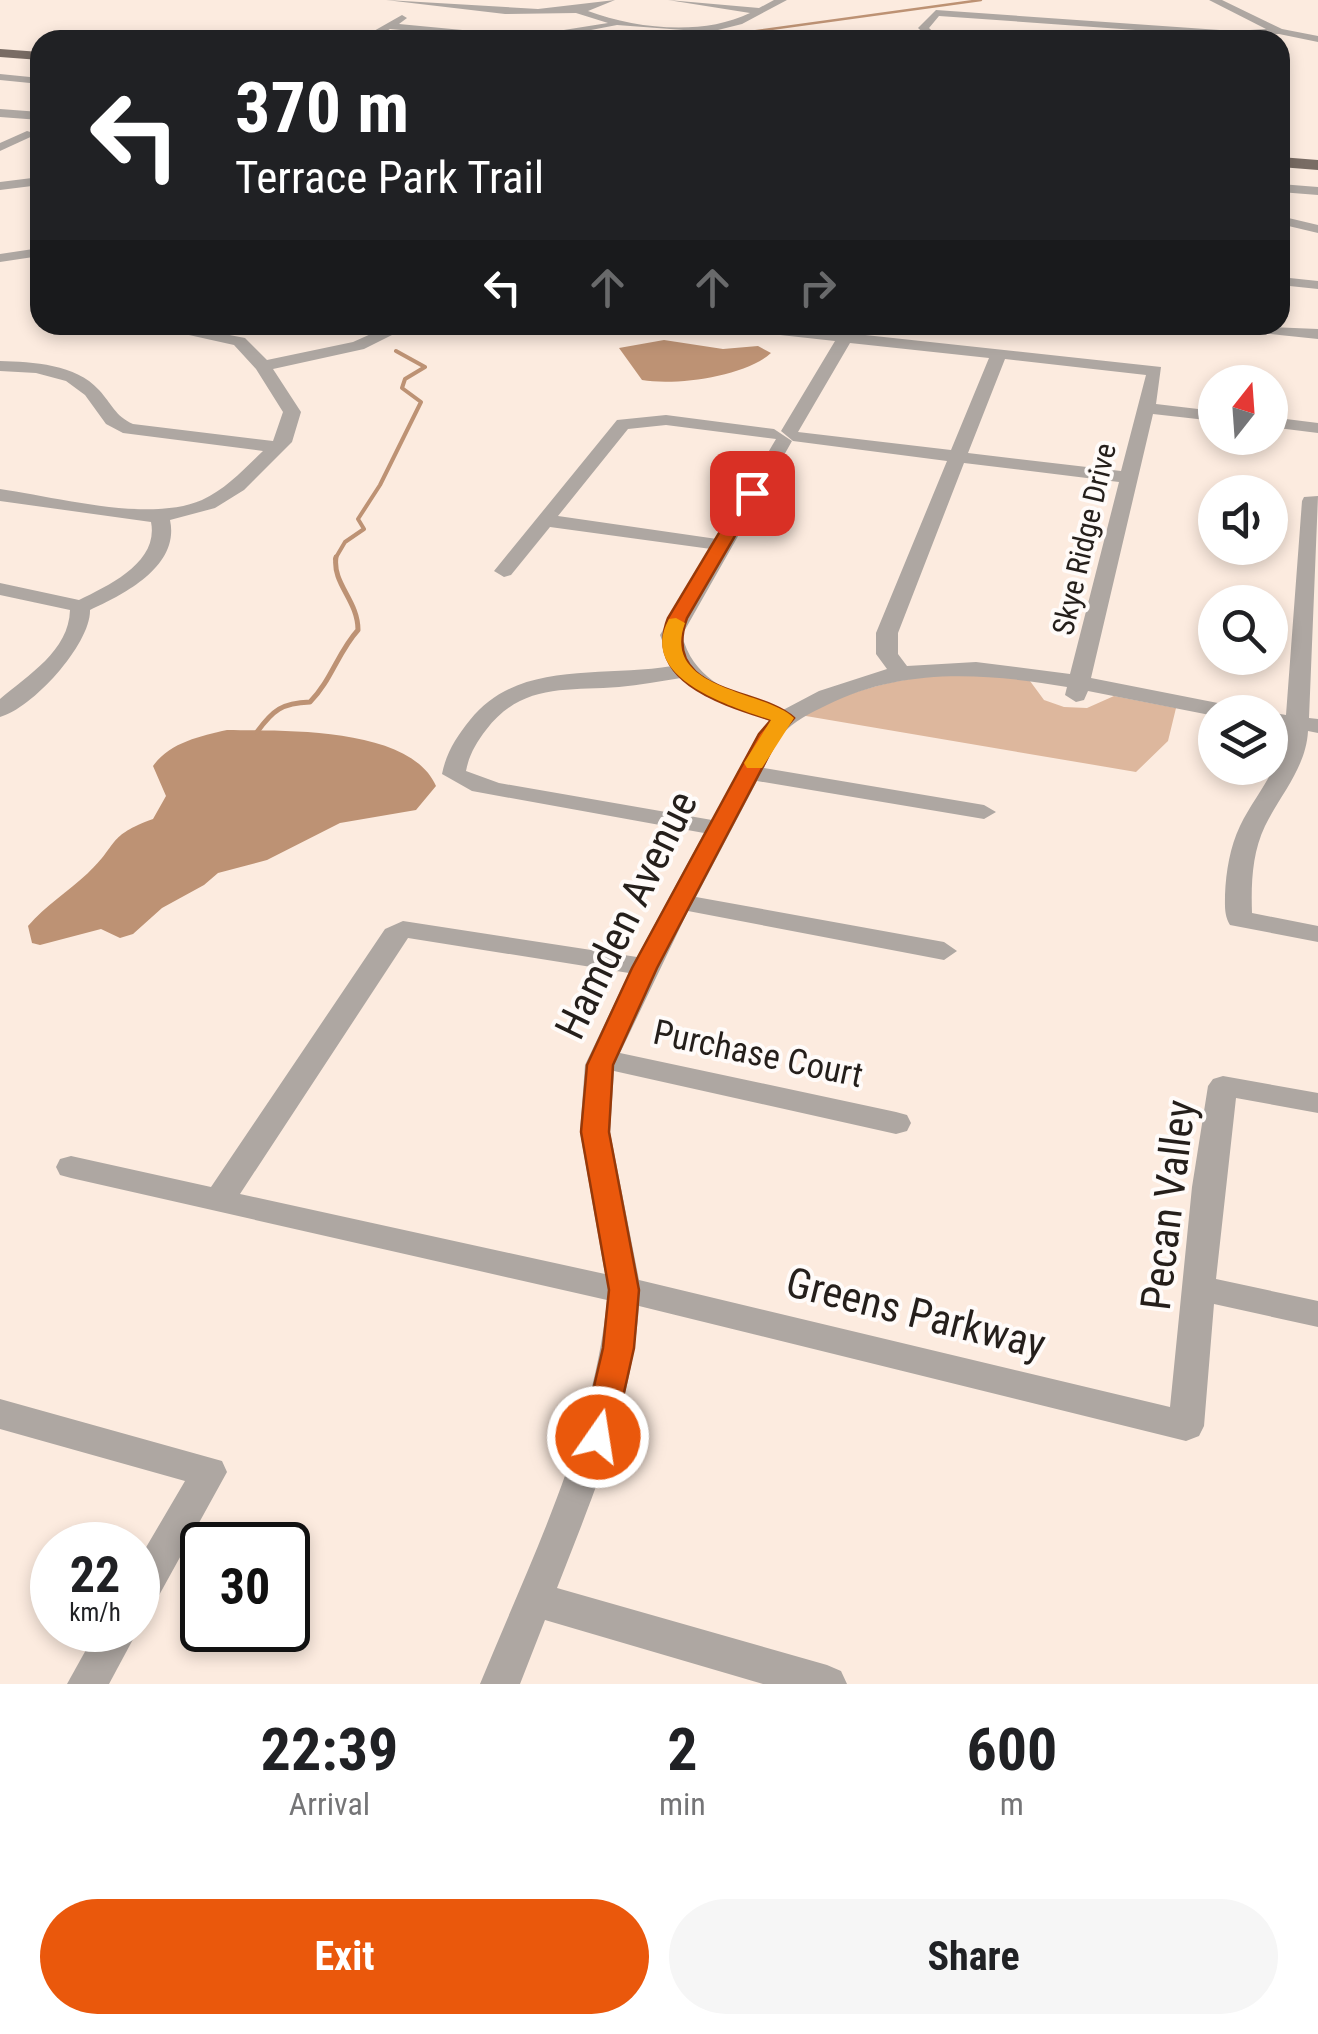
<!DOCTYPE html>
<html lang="en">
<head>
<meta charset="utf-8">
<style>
  :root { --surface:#fff; --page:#f6f6f6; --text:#202124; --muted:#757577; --accent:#ea580c }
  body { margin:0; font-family:"Roboto Condensed",sans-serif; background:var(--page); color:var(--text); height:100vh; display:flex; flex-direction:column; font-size:38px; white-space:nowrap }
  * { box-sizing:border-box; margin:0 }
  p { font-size:32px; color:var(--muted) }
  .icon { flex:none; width:55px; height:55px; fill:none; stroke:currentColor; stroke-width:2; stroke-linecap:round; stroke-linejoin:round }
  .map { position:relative; height:1684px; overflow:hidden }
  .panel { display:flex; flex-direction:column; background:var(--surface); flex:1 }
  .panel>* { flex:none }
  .top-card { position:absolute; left:30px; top:30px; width:1260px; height:305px; border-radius:30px; box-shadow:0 5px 15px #0003; background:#202124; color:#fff; overflow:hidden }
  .needle { width:65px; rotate:17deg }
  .tools { position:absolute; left:1198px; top:365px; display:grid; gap:20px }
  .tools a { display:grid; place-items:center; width:90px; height:90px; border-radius:50%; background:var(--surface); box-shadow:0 5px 15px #0003; font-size:50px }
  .speed { position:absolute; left:30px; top:1522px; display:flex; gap:20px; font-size:50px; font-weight:700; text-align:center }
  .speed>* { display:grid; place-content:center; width:130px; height:130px; border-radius:50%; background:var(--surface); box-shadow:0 5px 15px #0003; line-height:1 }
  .speed small { font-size:25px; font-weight:400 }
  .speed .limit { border:5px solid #111; border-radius:15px; background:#fff; color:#111 }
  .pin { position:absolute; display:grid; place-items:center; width:85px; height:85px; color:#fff; margin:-42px; border-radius:20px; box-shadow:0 5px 15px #0006 }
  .me { position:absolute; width:110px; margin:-55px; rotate:13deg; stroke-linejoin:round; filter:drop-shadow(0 0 8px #0008) }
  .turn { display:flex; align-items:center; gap:35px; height:210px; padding:0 40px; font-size:45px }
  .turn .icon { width:130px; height:130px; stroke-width:2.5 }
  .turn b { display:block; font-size:70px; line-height:85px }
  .lanes { display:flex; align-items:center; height:95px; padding:0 40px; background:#0003; justify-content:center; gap:50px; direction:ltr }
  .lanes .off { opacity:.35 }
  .eta { display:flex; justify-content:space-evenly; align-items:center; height:170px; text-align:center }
  .eta b { font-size:60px; font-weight:700; line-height:70px }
  .primary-button { display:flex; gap:20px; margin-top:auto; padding:20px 40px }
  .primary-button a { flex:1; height:115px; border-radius:60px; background:var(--accent); color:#fff; font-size:40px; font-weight:700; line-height:115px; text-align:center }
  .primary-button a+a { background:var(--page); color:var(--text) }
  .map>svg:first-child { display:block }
</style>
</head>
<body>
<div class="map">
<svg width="1318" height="1684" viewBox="0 0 1318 1684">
  <rect width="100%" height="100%" fill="#fcebdf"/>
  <path fill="#ddb79d" d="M 947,674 L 1006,676 L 1030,681 L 1044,700 L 1064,707 L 1087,708 L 1114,696 L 1176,708 L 1168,741 L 1136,772 L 800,715 C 849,691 893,679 947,674 Z"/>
  <g fill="#bd9274">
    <path d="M 664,340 L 723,349 L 758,346 L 771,353 C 746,376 677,386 642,380 L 619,348 Z"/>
    <path d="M 227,730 C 282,731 410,726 436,786 L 416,810 L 340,823 L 267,860 L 218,873 L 204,885 L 162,908 L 133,934 L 120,938 L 101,929 L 40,945 L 32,943 L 28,926 C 46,905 68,892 88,873 C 119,844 106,836 153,819 L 166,796 L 153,766 C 169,743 200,736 227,730 Z"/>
  </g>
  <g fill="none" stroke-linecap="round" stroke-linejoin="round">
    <g stroke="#bd9274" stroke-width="2.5">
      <path d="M 692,40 L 981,0"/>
      <path d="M 347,325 L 350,329"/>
    </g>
    <g stroke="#bd9274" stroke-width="4">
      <path d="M 348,326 L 353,332"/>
      <path d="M 335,559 L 345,542 L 364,529 L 358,519 L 380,485 L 421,402 L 402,388 L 405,379 L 425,367 L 396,351"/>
    </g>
    <path stroke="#bd9274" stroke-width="5" d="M 257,732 C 273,710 282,703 310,702 C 331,681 338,652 358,630 C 358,600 332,584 336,557"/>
    <g fill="#aea7a2" fill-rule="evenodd">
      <path d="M 386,0 L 538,9 L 615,0 L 588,11 C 636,29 703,36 750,13 L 668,0 L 759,8 L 774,0 L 787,0 L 742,24 L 710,32 L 617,25 L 539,40 L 509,40 L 390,29 L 371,40 L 358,40 L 402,15 L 407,18 L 399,24 L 526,36 L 608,23 L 576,13 L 505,14 Z"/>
      <path d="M 1209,0 L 1222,0 L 1282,29 L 1318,36 L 1318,42 L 1279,34 L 1234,37 L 939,16 L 929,28 L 942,40 L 931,40 L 918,28 L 936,10 L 1234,31 L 1266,29 Z"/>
      <path d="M 0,74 L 40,78 L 40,84 L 0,80 Z"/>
      <path d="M 0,109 L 40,112 L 40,120 L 0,117 Z"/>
      <path d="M 27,131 L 37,134 L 0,151 L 0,143 Z"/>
      <path d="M 40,177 L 40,185 L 0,190 L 0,182 Z"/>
      <path d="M 1280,184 L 1318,187 L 1318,195 L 1280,192 Z"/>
      <path d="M 1280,216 L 1318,225 L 1318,233 L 1280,224 Z"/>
      <path d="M 40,248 L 40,256 L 0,262 L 0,254 Z"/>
      <path d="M 1280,277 L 1318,281 L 1318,289 L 1280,285 Z"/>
      <path d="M 144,325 L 178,325 L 245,338 L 267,360 L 353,342 L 391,325 L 412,325 L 364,349 L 273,369 L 301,412 L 292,442 L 244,490 L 215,508 L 170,520 C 180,566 125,594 90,610 C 91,644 32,709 0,717 L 0,699 C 28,675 69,651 70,610 L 0,595 L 0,583 L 79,600 C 110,585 159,562 151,522 L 0,501 L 0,489 C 57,497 149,523 202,500 C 226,489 244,469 263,451 L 123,433 L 106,424 L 85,395 L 66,381 L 36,373 L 0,371 L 0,361 C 33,362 76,364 99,390 C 112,404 115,416 133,424 L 273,441 L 283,412 L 256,369 L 234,345 Z"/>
      <path d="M 726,325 L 777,325 L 841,332 L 845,325 L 857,325 L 856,334 L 1161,367 L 1156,404 L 1215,411 L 1215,421 L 1153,414 L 1091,678 L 1228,705 L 1239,712 L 1215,712 L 1215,716 L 1088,691 L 1084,700 L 1076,702 L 1065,695 L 1067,687 C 985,673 903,667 827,705 C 811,713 793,721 782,735 C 774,744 769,757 764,768 L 984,805 L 996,812 L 984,819 L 757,781 L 696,897 L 944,942 L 957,951 L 944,960 L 688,911 L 620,1053 L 896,1112 L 907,1115 L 911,1123 L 907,1131 L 896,1134 L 614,1071 L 610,1132 L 639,1280 L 1170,1407 L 1192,1187 L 1208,1086 L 1213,1079 L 1223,1076 L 1318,1093 L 1318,1113 L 1236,1098 L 1216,1279 L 1318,1301 L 1318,1327 L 1214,1304 L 1204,1426 L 1199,1436 L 1186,1441 L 639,1306 C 632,1406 593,1495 557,1588 L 827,1665 L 841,1671 L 847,1684 L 763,1684 L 545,1620 L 520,1684 L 480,1684 C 531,1559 594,1435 607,1300 L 71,1178 L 60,1175 L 56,1167 L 60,1159 L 71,1156 L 211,1187 L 385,929 L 403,921 L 637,957 L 704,833 L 472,791 L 442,774 C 446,753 457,736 470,720 C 518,659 603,678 672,666 L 660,635 L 711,549 L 550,527 L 511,575 L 504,577 L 494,571 L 617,420 L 666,415 L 774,429 L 792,441 L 682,635 C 694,684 739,696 783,710 L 819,691 L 887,669 L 876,654 L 876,633 L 947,461 L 793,441 L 781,431 L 835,341 L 734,330 ZM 850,343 L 989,358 L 951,450 L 798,432 ZM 1005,359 L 1146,375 L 1121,471 L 968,453 ZM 666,425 L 776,439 L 717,539 L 558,516 L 628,429 ZM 964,463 L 1119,482 L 1070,674 L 976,662 L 907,666 L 898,654 L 898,633 ZM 681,678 L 705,696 L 770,721 L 758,734 L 712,820 L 499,783 L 466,771 C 469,755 476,743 486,730 C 522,683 566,691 619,687 C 640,685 660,681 681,678 ZM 408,938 L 629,973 L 585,1065 L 580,1132 L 605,1274 L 240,1194 Z"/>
      <path d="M 1223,325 L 1318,329 L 1318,339 L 1231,330 Z"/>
      <path d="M 1270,417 L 1318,423 L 1318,433 L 1270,427 Z"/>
      <path d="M 1318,496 L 1309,718 L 1318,719 L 1318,733 L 1308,731 C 1306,768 1280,795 1265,826 C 1252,853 1251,884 1252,913 L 1318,926 L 1318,942 L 1230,925 C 1224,915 1225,906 1225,895 C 1226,871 1230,847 1240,826 C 1256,793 1283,767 1285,728 L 1270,726 L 1269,712 L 1286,715 L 1302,501 L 1304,497 Z"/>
      <path d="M 0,1399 L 222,1461 L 227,1472 L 152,1608 L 138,1613 L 138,1561 L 185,1481 L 0,1429 Z"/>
      <path d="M 97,1630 L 138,1630 L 109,1684 L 67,1684 Z"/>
    </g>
    <g fill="#796c64" fill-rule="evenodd">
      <path d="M 0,49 L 40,52 L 40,60 L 0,57 Z"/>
      <path d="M 1280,157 L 1318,160 L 1318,170 L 1280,167 Z"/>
    </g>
  </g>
  <path fill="#ea580c" stroke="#983908" stroke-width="2.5" d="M 752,488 L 760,493 L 687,618 C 659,695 762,687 794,718 L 779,736 L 657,968 L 613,1065 L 609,1132 L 639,1290 L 634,1348 L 614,1437 L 609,1447 L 598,1451 L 587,1447 L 582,1437 L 603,1348 L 609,1290 L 581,1132 L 587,1065 L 632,968 L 759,734 L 771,720 C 725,705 643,682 668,618 L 743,493 Z"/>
  <path fill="#f59e0b" d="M 676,618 L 685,623 C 660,690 765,690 794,718 L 762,768 L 747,768 L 744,763 L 771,720 C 731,707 636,678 669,619 Z"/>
  <g text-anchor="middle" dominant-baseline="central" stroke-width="8" stroke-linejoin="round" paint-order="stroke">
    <g font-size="30" fill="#251f1b" stroke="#fffbf9">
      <text transform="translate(1084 539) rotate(-77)">Skye Ridge Drive</text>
    </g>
    <g font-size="35" fill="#251f1b" stroke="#fffbf9">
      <text transform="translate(758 1054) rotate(12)">Purchase Court</text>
    </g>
    <g font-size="42" fill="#251f1b" stroke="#fffbf9">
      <text transform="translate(626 915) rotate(-64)">Hamden Avenue</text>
      <text transform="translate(1168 1205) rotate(-83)">Pecan Valley</text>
      <text transform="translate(916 1313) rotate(14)">Greens Parkway</text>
    </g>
  </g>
</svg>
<div class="tools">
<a><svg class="needle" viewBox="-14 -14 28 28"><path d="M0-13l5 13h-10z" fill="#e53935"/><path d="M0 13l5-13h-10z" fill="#757577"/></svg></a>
<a><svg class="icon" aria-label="sound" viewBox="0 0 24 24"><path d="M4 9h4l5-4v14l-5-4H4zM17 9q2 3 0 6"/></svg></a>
<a><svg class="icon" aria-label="search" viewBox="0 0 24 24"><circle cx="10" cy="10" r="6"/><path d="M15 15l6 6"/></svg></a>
<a><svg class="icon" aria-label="layers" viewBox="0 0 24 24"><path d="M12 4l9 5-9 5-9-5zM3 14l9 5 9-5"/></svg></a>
</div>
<div class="speed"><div>22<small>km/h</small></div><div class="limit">30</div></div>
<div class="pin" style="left:752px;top:493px;background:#d93025"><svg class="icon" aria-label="arrive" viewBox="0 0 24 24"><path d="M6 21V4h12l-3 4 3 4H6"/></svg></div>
<svg class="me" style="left:598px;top:1437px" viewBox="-20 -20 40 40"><circle r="17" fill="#ea580c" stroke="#fff" stroke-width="3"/><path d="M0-11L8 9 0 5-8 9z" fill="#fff"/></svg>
<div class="top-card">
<div class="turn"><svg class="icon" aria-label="left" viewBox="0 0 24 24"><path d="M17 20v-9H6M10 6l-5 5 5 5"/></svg><div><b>370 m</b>Terrace Park Trail</div></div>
<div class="lanes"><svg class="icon" aria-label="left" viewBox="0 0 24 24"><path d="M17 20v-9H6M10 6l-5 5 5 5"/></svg><svg class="icon off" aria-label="ahead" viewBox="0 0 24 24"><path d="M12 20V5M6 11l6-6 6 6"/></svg><svg class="icon off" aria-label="ahead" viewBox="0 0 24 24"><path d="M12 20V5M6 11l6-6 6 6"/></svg><svg class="icon off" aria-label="right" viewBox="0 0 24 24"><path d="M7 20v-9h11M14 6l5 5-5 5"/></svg></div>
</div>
</div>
<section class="panel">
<div class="eta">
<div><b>22:39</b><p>Arrival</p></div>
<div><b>2</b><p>min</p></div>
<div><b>600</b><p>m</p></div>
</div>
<div class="primary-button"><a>Exit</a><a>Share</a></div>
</section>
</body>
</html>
